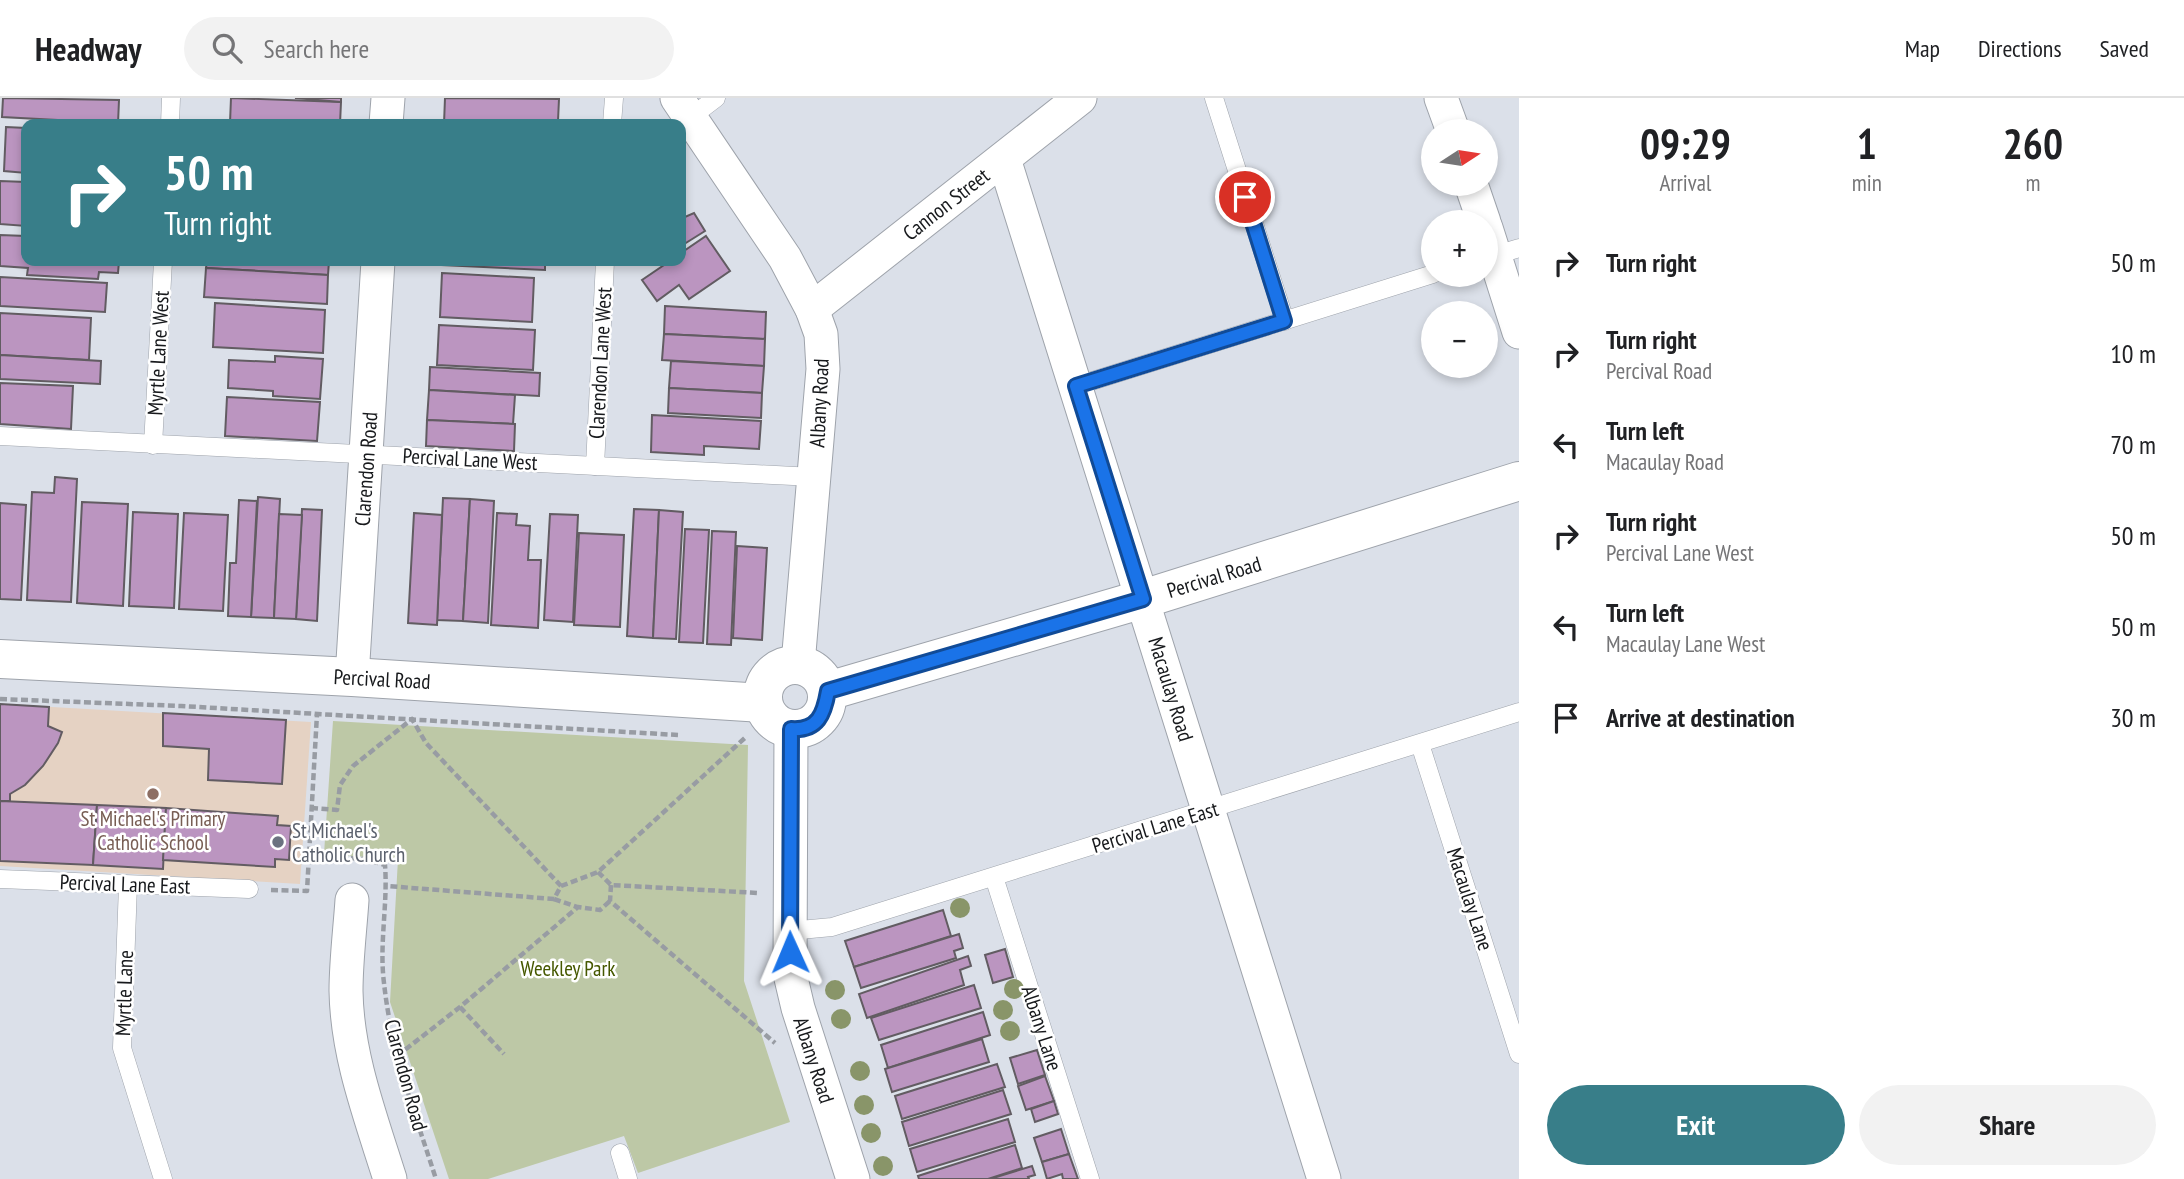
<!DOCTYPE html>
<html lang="en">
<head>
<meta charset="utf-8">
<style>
  :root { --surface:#fff; --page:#f2f2f2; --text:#202124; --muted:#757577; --line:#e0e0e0; --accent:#387e89 }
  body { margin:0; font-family:"PT Sans Narrow",sans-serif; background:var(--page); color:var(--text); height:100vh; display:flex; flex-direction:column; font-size:26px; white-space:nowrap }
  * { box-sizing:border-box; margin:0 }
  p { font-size:23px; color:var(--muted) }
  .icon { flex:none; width:38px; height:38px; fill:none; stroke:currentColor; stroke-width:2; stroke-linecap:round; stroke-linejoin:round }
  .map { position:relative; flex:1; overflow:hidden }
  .sheet { display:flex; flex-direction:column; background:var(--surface); width:665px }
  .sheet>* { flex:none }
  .top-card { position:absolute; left:21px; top:21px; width:665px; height:147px; border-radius:14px; box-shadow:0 4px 10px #0003; background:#387e89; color:#fff; overflow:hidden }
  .needle { width:46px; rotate:78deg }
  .buttons { position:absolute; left:1421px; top:21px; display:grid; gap:14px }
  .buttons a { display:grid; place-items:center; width:77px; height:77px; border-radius:50%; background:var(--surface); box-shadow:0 4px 10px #0003; font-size:35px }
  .pin { position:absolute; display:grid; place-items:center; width:60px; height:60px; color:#fff; margin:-30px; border:4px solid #fff; border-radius:50%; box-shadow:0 2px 7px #0007 }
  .me { position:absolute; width:77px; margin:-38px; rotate:359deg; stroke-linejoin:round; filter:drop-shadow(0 0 5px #0008) }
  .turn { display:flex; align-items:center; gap:24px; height:147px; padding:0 28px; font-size:32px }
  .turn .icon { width:91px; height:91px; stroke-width:2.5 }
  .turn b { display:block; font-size:49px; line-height:60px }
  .eta { display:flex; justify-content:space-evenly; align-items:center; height:119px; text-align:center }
  .eta b { font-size:42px; font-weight:700; line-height:49px }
  .action { display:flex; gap:14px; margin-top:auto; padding:14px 28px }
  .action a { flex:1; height:80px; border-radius:42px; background:var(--accent); color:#fff; font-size:28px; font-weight:700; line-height:80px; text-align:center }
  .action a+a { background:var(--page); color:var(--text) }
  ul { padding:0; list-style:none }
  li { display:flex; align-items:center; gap:21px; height:91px; padding:0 28px }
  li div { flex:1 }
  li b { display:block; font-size:26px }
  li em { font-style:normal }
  header { display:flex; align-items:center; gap:42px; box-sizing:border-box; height:98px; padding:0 35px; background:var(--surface); border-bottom:2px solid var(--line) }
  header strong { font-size:33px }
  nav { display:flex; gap:38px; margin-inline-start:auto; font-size:24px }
  .search { width:490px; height:63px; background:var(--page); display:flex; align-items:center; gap:18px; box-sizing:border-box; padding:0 24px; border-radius:38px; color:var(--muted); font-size:26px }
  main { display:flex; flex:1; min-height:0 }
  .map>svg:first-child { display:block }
</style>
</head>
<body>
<header>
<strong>Headway</strong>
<div class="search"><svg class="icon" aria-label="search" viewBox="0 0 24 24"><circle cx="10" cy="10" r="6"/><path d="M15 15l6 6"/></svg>Search here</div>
<nav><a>Map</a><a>Directions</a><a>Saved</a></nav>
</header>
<main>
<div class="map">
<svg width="1519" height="1081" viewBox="0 0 1519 1081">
  <rect width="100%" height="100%" fill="#dbe0e9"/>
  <path fill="#e5d2c3" d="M 0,606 L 311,624 L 300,786 L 0,768 Z"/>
  <path fill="#bdc8a6" d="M 333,623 L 748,647 L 744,883 L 790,1024 L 638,1075 L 624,1038 L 488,1081 L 449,1081 L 390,904 L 398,761 L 324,756 Z"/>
  <g fill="#bb95c0" stroke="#625c62" stroke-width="2">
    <path d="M 3,0 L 119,2 L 118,26 L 57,26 L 57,22 L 2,19 Z"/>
    <path d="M 231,0 L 341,4 L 340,26 L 230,25 Z"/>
    <path d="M 295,0 L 341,0 L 341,4 Z"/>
    <path d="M 445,0 L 559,1 L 558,23 L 538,22 L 537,26 L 444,26 Z"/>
    <path d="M 6,29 L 26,30 L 26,75 L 4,73 Z"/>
    <path d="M 0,83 L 26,84 L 26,128 L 0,126 Z"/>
    <path d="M 681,113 L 685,119 L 694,115 L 705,133 L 681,148 Z"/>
    <path d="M 0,137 L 26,138 L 26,163 L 119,163 L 118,175 L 99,174 L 98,181 L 27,177 L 28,170 L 0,168 Z"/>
    <path d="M 706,138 L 730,173 L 689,201 L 679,187 L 657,203 L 642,182 L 670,163 L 681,163 L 681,155 Z"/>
    <path d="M 207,163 L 329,163 L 328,177 L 206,170 Z"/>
    <path d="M 442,163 L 545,163 L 545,172 L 442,167 Z"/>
    <path d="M 206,170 L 328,177 L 327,206 L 204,199 Z"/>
    <path d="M 442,175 L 534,180 L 532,224 L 440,219 Z"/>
    <path d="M 0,179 L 107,185 L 105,214 L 0,208 Z"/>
    <path d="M 215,205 L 325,212 L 323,255 L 213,249 Z"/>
    <path d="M 665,208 L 766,214 L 765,241 L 664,236 Z"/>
    <path d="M 0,215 L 91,220 L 89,262 L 0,257 Z"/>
    <path d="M 439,227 L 535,232 L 533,272 L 437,267 Z"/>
    <path d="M 664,236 L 765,241 L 764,268 L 662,262 Z"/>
    <path d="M 0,257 L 101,263 L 100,286 L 0,281 Z"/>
    <path d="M 275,258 L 323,261 L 320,301 L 273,298 L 273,293 L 228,290 L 229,262 L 275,264 Z"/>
    <path d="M 671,263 L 764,268 L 762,295 L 669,290 Z"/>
    <path d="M 430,269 L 540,275 L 539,298 L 429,292 Z"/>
    <path d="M 0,285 L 73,288 L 71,331 L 0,326 Z"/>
    <path d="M 669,290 L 762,295 L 761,320 L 668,315 Z"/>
    <path d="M 429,292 L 515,297 L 513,326 L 427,322 Z"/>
    <path d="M 227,299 L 320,304 L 317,343 L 225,338 Z"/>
    <path d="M 652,317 L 761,323 L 759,351 L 704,348 L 704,357 L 651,354 Z"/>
    <path d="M 427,322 L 515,326 L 514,353 L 426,348 Z"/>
    <path d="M 55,379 L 77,381 L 71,504 L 27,502 L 32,394 L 54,395 Z"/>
    <path d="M 258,399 L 280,401 L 274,520 L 251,519 Z"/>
    <path d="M 443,400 L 470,401 L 463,523 L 437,522 Z"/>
    <path d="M 470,401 L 494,403 L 488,525 L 463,523 Z"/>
    <path d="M 239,402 L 257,403 L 251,519 L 228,518 L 230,465 L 236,465 Z"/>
    <path d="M 82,404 L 128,406 L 123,508 L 77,505 Z"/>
    <path d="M 0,405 L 26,407 L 21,502 L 0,501 Z"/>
    <path d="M 302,411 L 322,412 L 317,523 L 296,521 Z"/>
    <path d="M 634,411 L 659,412 L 653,540 L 627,538 Z"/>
    <path d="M 659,412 L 683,414 L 676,541 L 653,540 Z"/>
    <path d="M 133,414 L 178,416 L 174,510 L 129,508 Z"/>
    <path d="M 184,415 L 228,417 L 223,513 L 179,511 Z"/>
    <path d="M 414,415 L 442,417 L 437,527 L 408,525 Z"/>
    <path d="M 497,415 L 517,416 L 516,427 L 530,428 L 528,462 L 541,462 L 538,530 L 491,527 Z"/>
    <path d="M 279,416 L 302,417 L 296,521 L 274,520 Z"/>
    <path d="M 550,416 L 578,417 L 573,524 L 544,522 Z"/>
    <path d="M 685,431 L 709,432 L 703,545 L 679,544 Z"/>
    <path d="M 712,433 L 736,434 L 731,547 L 707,546 Z"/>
    <path d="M 579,435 L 624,437 L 620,529 L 574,527 Z"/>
    <path d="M 737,448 L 767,450 L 762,542 L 733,540 Z"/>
    <path d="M 0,606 L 49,609 L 48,628 L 62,634 L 58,645 L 43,668 L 25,687 L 10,696 L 10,703 L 0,703 Z"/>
    <path d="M 163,615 L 286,622 L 282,686 L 208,682 L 209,651 L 163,648 Z"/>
    <path d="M 0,703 L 97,707 L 93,767 L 0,763 Z"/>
    <path d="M 97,707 L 166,710 L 163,771 L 93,767 Z"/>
    <path d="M 166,710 L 278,718 L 277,727 L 291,728 L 289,762 L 275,761 L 275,769 L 163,762 Z"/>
    <path d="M 943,812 L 951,838 L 854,869 L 845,843 Z"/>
    <path d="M 959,836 L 963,850 L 954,853 L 956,860 L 861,890 L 854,869 Z"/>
    <path d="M 1005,851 L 1013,879 L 993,885 L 985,857 Z"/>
    <path d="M 968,858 L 971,868 L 960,872 L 964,887 L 867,920 L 859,896 Z"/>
    <path d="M 974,887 L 981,910 L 879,942 L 871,920 Z"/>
    <path d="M 983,914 L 990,937 L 888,970 L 881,947 Z"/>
    <path d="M 982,941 L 989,964 L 892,994 L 885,971 Z"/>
    <path d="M 1037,952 L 1045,977 L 1018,986 L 1010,960 Z"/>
    <path d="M 997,966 L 1005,989 L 902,1021 L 895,998 Z"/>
    <path d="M 1045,978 L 1054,1003 L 1026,1012 L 1018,988 Z"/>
    <path d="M 1003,992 L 1011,1016 L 909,1048 L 902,1024 Z"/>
    <path d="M 1054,1003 L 1058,1016 L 1035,1024 L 1031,1011 Z"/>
    <path d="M 1008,1021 L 1015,1044 L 917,1074 L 910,1051 Z"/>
    <path d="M 1061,1031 L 1069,1056 L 1042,1064 L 1034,1040 Z"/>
    <path d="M 1015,1047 L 1022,1070 L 988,1081 L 919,1081 L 918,1078 Z"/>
    <path d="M 1069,1056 L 1078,1081 L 1063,1081 L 1062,1076 L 1047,1081 L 1042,1064 Z"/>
    <path d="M 1032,1068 L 1035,1077 L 1028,1079 L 1029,1081 L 990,1081 Z"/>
  </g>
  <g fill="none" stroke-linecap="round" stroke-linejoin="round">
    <g stroke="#9ea3ab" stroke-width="19">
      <g id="lane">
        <path d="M 1214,0 L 1285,223"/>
        <path d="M 691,19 L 716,0"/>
        <path d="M 170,26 L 171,0"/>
        <path d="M 612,26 L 614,0"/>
        <path d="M 1489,159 L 1519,150"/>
        <path d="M 1076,288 L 1433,176"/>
        <path d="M 0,338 L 814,379"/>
        <path d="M 153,347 L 163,163"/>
        <path d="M 595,368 L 605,163"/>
        <path d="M 1420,646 L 1519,956"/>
        <path d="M 994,779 L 1090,1081"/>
        <path d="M 0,781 L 249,791"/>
        <path d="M 128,787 L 122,950 L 163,1081"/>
        <path d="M 789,833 L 832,829 L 1519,614"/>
        <path d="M 620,1055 L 628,1081"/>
      </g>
    </g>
    <g stroke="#9ea3ab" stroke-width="35">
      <g id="street">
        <path d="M 677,0 L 785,160 L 812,211 L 821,236 L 823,271 L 798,566"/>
        <path d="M 1441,0 L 1453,33"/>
        <path d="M 386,26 L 388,0"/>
        <path d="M 1004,61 L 1324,1081"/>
        <path d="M 1471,86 L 1484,124"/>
        <path d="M 1486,130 L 1519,234"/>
        <path d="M 812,211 L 1080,0"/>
        <path d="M 352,579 L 378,163"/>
        <path d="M 791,631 L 790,876 L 798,910 L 853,1081"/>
        <path d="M 352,802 C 350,832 346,863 346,893 C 347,958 371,1020 390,1081"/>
      </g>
    </g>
    <g stroke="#9ea3ab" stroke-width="40">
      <g id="secondary">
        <path d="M 0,561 L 352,579 L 763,605"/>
        <circle cx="795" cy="599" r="32"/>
        <path d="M 828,593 L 1143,501 L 1519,383"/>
      </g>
    </g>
    <g stroke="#989ca3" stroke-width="4.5" stroke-dasharray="7 3.5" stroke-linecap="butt">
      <path d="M 0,601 L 181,608 L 678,637"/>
      <path d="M 311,710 L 337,712 L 340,687 L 353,668 L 412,621 L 426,645 L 561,788 L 554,801 L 387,788"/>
      <path d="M 309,758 L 365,761 L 385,767 C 388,806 379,846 384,885 C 391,952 415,1016 436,1081"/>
      <path d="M 598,774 L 611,787 L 759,795"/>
      <path d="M 611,787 L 610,803 L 775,945"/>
      <path d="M 561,788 L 598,774 L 747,638"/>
      <path d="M 271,792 L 307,793 L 317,616"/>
      <path d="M 554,801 L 577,809"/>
      <path d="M 460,909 L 504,956"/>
      <path d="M 397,958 L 460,909 L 578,809 L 600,812 L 610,803"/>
    </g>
    <use href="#lane" stroke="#fff" stroke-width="18"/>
    <use href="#street" stroke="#fff" stroke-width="33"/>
    <use href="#secondary" stroke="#fff" stroke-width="38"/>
  </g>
  <g fill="#899569">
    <circle cx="960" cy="810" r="10"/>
    <circle cx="1014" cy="891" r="10"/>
    <circle cx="835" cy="892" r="10"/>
    <circle cx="1003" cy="912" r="10"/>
    <circle cx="841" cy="921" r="10"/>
    <circle cx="1010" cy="933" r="10"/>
    <circle cx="860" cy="973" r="10"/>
    <circle cx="864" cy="1007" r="10"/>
    <circle cx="871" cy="1035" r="10"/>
    <circle cx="883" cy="1068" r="10"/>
  </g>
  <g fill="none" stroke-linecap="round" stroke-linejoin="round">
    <g stroke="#114b97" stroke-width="18">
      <path id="route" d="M 790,854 L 791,631 C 818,633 824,616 828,593 L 1143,501 L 1076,288 L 1284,223 L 1245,99"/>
    </g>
    <use href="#route" stroke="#1a73e8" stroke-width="12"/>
  </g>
  <circle fill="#8d6e63" stroke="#fff" stroke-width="2.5" cx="153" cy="696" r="7"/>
  <circle fill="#6b7280" stroke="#fff" stroke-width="2.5" cx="278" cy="744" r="7"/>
  <g text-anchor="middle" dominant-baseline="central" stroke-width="5" stroke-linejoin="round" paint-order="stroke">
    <g font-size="21" fill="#17191c" stroke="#fff">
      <text transform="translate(946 106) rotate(-38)">Cannon Street</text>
      <text transform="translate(158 255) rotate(-87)">Myrtle Lane West</text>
      <text transform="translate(600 265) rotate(-87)">Clarendon Lane West</text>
      <text transform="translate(819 305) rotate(-87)">Albany Road</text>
      <text transform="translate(470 361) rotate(3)">Percival Lane West</text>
      <text transform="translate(366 371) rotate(-86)">Clarendon Road</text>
      <text transform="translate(1214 479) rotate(-17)">Percival Road</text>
      <text transform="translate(382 581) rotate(3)">Percival Road</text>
      <text transform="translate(1171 591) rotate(73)">Macaulay Road</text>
      <text transform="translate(1155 729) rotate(-17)">Percival Lane East</text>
      <text transform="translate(125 786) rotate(2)">Percival Lane East</text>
      <text transform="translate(1470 801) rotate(72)">Macaulay Lane</text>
      <text transform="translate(124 895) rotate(-88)">Myrtle Lane</text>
      <text transform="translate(1042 930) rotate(72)">Albany Lane</text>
      <text transform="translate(814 962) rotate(72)">Albany Road</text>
      <text transform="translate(406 977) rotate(75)">Clarendon Road</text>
    </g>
    <g font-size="21" fill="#785e54" stroke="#fff">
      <text x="153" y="720">St Michael's Primary<tspan x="153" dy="24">Catholic School</tspan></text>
    </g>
    <g font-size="21" fill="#5b616d" stroke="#fff" text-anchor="start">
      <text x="292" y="732">St Michael's<tspan x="292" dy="24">Catholic Church</tspan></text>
    </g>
    <g font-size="21" fill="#465800" stroke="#fff">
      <text x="568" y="870">Weekley Park</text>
    </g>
  </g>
</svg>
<div class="buttons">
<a><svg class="needle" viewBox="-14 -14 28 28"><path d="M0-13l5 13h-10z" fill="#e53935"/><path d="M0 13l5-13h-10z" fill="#757577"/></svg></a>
<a>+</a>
<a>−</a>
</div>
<div class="pin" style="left:1245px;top:99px;background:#d93025"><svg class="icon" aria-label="arrive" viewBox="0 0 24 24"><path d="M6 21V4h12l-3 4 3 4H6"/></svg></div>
<svg class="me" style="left:790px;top:854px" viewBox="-20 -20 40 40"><path d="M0-17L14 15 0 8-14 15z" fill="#1a73e8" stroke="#fff" stroke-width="4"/></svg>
<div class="top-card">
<div class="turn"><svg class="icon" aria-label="right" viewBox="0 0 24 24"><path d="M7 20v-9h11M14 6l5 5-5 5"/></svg><div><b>50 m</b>Turn right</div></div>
</div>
</div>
<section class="sheet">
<div class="eta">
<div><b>09:29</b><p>Arrival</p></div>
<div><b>1</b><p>min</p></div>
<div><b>260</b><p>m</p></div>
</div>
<ul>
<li><svg class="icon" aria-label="right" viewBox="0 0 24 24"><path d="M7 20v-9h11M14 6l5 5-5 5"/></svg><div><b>Turn right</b></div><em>50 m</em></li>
<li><svg class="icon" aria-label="right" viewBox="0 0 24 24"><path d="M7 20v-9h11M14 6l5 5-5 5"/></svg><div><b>Turn right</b><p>Percival Road</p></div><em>10 m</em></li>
<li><svg class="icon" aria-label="left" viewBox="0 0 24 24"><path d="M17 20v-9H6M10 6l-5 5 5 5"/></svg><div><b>Turn left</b><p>Macaulay Road</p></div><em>70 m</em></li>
<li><svg class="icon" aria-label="right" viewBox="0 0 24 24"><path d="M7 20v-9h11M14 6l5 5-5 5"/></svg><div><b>Turn right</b><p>Percival Lane West</p></div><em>50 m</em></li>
<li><svg class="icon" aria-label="left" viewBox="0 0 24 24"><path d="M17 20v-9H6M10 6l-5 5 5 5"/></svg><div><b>Turn left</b><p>Macaulay Lane West</p></div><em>50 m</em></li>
<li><svg class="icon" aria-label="arrive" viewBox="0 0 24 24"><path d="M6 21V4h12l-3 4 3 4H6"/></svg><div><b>Arrive at destination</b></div><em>30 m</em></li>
</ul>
<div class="action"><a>Exit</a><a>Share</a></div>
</section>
</main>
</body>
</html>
